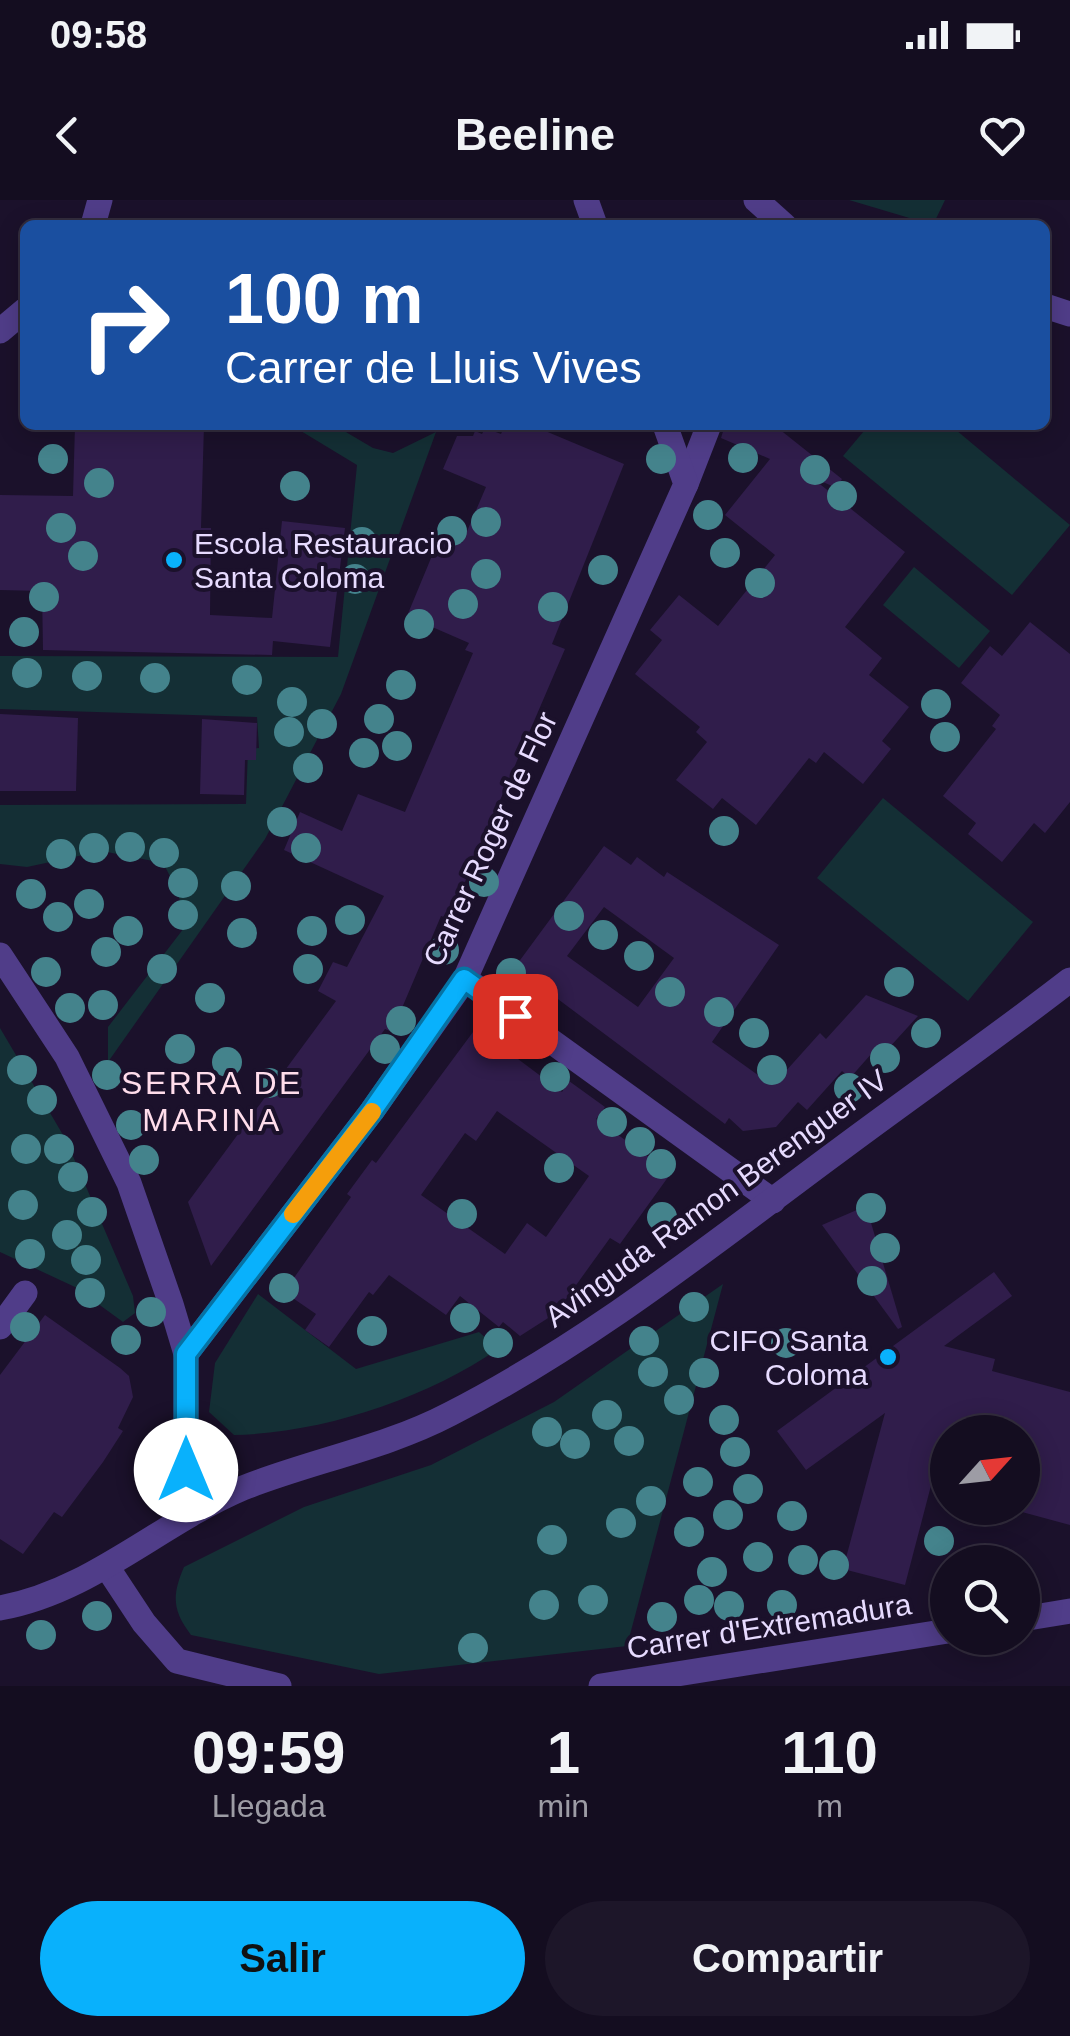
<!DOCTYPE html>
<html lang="es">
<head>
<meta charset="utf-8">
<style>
  :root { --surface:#140d20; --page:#1d1629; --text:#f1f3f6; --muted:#9d9ca5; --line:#332d3e; --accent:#09b1fc }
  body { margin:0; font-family:Helvetica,sans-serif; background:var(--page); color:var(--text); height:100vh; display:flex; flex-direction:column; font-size:38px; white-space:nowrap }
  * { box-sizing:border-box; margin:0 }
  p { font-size:32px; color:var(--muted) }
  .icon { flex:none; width:55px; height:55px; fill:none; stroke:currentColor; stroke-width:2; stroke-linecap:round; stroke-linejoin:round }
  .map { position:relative; height:1486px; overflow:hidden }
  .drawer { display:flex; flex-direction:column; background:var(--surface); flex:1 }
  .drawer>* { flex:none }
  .hud { position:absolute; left:20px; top:20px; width:1030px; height:210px; border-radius:15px; box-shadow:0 5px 25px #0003,0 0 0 2px var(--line); background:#1a4fa0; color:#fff; overflow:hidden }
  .needle { width:65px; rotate:63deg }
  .tools { position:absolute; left:930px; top:1215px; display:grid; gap:20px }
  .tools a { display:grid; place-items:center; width:110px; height:110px; border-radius:50%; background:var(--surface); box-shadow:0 5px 25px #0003,0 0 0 2px var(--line); font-size:50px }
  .pin { position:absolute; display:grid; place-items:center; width:85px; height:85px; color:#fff; margin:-42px; border-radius:20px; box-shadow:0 5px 15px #0006 }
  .me { position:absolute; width:110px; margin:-55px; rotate:0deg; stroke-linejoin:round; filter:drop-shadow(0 0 8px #0008) }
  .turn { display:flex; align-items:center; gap:35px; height:210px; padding:0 40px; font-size:45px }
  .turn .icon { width:130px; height:130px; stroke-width:2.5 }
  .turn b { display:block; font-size:70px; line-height:85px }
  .eta { display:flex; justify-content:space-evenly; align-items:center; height:170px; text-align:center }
  .eta b { font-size:60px; font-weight:700; line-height:70px }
  .button { display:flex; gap:20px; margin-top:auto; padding:20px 40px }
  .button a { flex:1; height:115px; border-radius:60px; background:var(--accent); color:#111; font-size:40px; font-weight:700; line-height:115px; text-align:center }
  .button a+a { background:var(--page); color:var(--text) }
  .status { display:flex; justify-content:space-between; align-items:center; height:70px; padding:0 50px; background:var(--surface); direction:ltr }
  .status svg { height:28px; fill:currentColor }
  header { display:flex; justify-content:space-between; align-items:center; height:130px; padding:0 40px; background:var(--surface); font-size:45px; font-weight:700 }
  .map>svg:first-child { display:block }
</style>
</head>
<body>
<div class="status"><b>09:58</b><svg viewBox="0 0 49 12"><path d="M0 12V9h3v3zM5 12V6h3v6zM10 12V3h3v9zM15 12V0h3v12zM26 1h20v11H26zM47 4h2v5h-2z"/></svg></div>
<header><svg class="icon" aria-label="back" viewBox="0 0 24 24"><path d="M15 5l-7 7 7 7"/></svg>Beeline<svg class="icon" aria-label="heart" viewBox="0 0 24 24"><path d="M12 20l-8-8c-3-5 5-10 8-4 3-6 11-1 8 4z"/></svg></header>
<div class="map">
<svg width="1070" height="1486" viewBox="0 0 1070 1486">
  <rect width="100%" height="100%" fill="#1b112b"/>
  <g fill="#142f35">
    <path d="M 849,0 L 945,0 L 933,25 Z"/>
    <path d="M 291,225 L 334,225 L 373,248 L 393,253 L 436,232 L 341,494 L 265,639 L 108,862 L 108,827 L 184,728 C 184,703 175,685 163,663 L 102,651 L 27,667 L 0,664 L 0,605 L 246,604 L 248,549 L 259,548 L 257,517 L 0,509 L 0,456 L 338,457 L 357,265 Z"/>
    <path d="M 869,225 L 950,225 L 1070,325 L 1012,395 L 843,256 Z"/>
    <path d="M 914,367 L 990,431 L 959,468 L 883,405 Z"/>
    <path d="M 883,598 L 1033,722 L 968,801 L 817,678 Z"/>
    <path d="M 0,828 L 66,940 L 133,1096 L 135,1113 L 123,1122 L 75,1087 L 0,1052 Z"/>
    <path d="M 723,1084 L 627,1446 L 379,1474 L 191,1435 C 172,1410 172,1395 184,1367 L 304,1307 L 431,1265 L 554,1202 Z"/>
    <path d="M 258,1094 L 356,1169 L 479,1132 L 498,1149 C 425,1199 323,1233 234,1235 L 209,1212 L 215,1163 Z"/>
  </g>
  <g fill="#301d4b" fill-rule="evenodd">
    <path d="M 75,225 L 204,225 L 201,328 L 211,328 L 210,415 L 272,418 L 282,321 L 345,328 L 330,447 L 273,441 L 272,455 L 43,450 L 42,391 L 0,390 L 0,295 L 73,296 Z"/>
    <path d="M 505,225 L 531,225 L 624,264 L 552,444 L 565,449 L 449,719 L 441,716 L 399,815 L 390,831 L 385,829 L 211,1066 L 188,1002 L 336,801 L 318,791 L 333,762 L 347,767 L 384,696 L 284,650 L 300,612 L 342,631 L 358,594 L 405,612 L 473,453 L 465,450 L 469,443 L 407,416 L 441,334 L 462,343 L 486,287 L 443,269 L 457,236 L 473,236 L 475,231 L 482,234 L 485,228 L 501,234 Z"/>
    <path d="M 725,225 L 774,225 L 842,279 L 837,288 L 811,277 L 905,352 L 845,427 L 882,458 L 869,475 L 909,507 L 882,541 L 891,549 L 863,584 L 824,552 L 816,563 L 809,558 L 756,625 L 722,598 L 713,609 L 676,580 L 707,542 L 696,532 L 700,527 L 635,474 L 662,440 L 650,430 L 679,395 L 718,426 L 775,355 L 725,315 L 770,259 L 721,238 Z"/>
    <path d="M 1030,422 L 1070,454 L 1070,602 L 1045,633 L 1034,623 L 1002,662 L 968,634 L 976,623 L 943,596 L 996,529 L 992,526 L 1000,515 L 961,483 L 990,446 L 1002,456 Z"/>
    <path d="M 0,514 L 78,518 L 76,591 L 0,591 Z"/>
    <path d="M 202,519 L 257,523 L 256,560 L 245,560 L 244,595 L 200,594 Z"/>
    <path d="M 604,646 L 631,665 L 637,657 L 664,677 L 667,672 L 779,745 L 712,842 L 762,878 L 766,873 L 776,882 L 820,833 L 826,839 L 866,795 L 918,816 L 887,850 L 880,844 L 850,878 L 842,871 L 807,910 L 798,902 L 776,927 L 743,931 L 729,918 L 725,924 L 515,767 ZM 604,707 L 674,758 L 638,807 L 567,756 Z"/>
    <path d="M 473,832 L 479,835 L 482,832 L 562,892 L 569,881 L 605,907 L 596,919 L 671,973 L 620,1044 L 610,1038 L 556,1113 L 520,1136 L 503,1122 L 499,1127 L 460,1096 L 446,1115 L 389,1075 L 373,1095 L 369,1092 L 329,1147 L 305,1130 L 316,1114 L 284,1092 L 351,997 L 347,994 L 372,960 L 376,963 ZM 497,911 L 589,976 L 546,1037 L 527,1023 L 505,1054 L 421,995 L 465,933 L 476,941 Z"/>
    <path d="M 866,1006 L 902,1127 L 898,1129 L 822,1025 Z"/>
    <path d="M 994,1072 L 1012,1096 L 944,1146 L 995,1159 L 992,1171 L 1070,1192 L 1070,1325 L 1022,1312 L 1022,1232 L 945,1232 L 905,1385 L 843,1369 L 885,1213 L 806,1270 L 777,1231 Z"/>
    <path d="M 45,1115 L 120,1168 L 129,1176 L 133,1197 L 118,1228 L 123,1231 L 103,1262 L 62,1317 L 54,1312 L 23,1354 L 0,1339 L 0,1175 Z"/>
  </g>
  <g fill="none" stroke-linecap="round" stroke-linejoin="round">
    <path stroke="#503d89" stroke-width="25" d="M 686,284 L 709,225"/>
    <g stroke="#503d89" stroke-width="25">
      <path d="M 586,0 L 595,25"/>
      <path d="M 756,0 L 784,25"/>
      <path d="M 93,25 L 100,0"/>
      <path d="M 1045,106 L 1070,114"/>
      <path d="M 0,131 L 25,110"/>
      <path d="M 0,755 L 67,857 L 129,983 L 171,1104 L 186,1154 L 186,1316"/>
      <path d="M 465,779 L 773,1001"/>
      <path d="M 0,1127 L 25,1093"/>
      <path d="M 186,1154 L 372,911 L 465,779 L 686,284 L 665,225"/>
      <path d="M 107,1367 L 144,1423 L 177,1461 L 279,1486"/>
      <path d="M 0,1408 C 91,1392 160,1323 243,1288 C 311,1261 385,1248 450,1214 C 585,1145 705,1050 826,960 C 907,899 990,842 1070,780"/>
      <path d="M 1022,1419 L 1070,1411"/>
      <path d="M 601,1486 L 948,1431"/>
    </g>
  </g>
  <g fill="#44838c">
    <circle cx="743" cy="258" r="15"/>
    <circle cx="53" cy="259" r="15"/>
    <circle cx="661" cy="259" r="15"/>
    <circle cx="815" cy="270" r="15"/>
    <circle cx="99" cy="283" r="15"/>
    <circle cx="295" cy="286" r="15"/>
    <circle cx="842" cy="296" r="15"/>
    <circle cx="708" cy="315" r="15"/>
    <circle cx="486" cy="322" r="15"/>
    <circle cx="61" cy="328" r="15"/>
    <circle cx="452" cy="331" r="15"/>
    <circle cx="362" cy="342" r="15"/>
    <circle cx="725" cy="353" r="15"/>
    <circle cx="83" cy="356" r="15"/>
    <circle cx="603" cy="370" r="15"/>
    <circle cx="486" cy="374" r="15"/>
    <circle cx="355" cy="379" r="15"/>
    <circle cx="760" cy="383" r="15"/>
    <circle cx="44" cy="397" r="15"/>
    <circle cx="463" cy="404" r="15"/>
    <circle cx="553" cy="407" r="15"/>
    <circle cx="419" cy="424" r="15"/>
    <circle cx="24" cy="432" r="15"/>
    <circle cx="27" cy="473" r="15"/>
    <circle cx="87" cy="476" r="15"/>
    <circle cx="155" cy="478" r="15"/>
    <circle cx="247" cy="480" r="15"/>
    <circle cx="401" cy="485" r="15"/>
    <circle cx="292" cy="502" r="15"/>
    <circle cx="936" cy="504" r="15"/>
    <circle cx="379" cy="519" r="15"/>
    <circle cx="322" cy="524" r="15"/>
    <circle cx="289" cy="532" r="15"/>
    <circle cx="945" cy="537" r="15"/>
    <circle cx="397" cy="546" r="15"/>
    <circle cx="364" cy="553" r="15"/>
    <circle cx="308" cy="568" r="15"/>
    <circle cx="282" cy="622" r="15"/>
    <circle cx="724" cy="631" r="15"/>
    <circle cx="130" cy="647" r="15"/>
    <circle cx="94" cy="648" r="15"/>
    <circle cx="306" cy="648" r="15"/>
    <circle cx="164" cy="653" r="15"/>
    <circle cx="61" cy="654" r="15"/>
    <circle cx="484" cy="682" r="15"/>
    <circle cx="183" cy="683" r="15"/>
    <circle cx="236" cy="686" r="15"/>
    <circle cx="31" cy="694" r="15"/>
    <circle cx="89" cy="704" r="15"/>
    <circle cx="183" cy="715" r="15"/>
    <circle cx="569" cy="716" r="15"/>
    <circle cx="58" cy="717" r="15"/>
    <circle cx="350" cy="720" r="15"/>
    <circle cx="128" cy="731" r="15"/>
    <circle cx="312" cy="731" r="15"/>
    <circle cx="242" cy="733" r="15"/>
    <circle cx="603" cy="735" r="15"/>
    <circle cx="444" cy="750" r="15"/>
    <circle cx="106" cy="752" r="15"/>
    <circle cx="639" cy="756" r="15"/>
    <circle cx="162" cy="769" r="15"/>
    <circle cx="308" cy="769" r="15"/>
    <circle cx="46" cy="772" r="15"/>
    <circle cx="511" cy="773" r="15"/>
    <circle cx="899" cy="782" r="15"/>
    <circle cx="670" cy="792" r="15"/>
    <circle cx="210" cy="798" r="15"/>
    <circle cx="103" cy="805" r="15"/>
    <circle cx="70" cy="808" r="15"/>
    <circle cx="719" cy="812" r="15"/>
    <circle cx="401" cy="821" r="15"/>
    <circle cx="754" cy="833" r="15"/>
    <circle cx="926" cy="833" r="15"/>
    <circle cx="180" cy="849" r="15"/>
    <circle cx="385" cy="849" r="15"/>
    <circle cx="885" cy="858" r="15"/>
    <circle cx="227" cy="862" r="15"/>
    <circle cx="22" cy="870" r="15"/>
    <circle cx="772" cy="870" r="15"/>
    <circle cx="107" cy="875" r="15"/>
    <circle cx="555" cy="877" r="15"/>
    <circle cx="269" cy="883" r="15"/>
    <circle cx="849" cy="888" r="15"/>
    <circle cx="42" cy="900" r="15"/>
    <circle cx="612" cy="922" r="15"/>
    <circle cx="131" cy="925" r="15"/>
    <circle cx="640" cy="942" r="15"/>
    <circle cx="26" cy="949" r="15"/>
    <circle cx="59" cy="949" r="15"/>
    <circle cx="144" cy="960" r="15"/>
    <circle cx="661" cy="964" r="15"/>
    <circle cx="559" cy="968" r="15"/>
    <circle cx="73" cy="977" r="15"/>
    <circle cx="23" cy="1005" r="15"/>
    <circle cx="871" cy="1008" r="15"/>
    <circle cx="92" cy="1012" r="15"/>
    <circle cx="462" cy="1014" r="15"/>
    <circle cx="662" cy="1017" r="15"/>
    <circle cx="67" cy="1035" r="15"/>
    <circle cx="885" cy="1048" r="15"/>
    <circle cx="30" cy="1054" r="15"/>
    <circle cx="86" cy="1060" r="15"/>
    <circle cx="872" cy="1081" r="15"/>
    <circle cx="284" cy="1088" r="15"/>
    <circle cx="90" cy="1093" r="15"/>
    <circle cx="694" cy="1107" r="15"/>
    <circle cx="151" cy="1112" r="15"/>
    <circle cx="465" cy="1118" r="15"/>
    <circle cx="25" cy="1127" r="15"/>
    <circle cx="372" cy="1131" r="15"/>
    <circle cx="126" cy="1140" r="15"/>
    <circle cx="644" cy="1141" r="15"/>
    <circle cx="498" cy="1143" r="15"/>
    <circle cx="786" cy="1143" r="15"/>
    <circle cx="653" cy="1172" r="15"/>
    <circle cx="704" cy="1173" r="15"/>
    <circle cx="679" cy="1200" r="15"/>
    <circle cx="607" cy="1215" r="15"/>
    <circle cx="724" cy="1220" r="15"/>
    <circle cx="547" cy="1232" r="15"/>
    <circle cx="629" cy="1241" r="15"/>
    <circle cx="575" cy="1244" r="15"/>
    <circle cx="735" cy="1252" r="15"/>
    <circle cx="698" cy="1282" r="15"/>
    <circle cx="748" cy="1289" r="15"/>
    <circle cx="651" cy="1301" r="15"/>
    <circle cx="728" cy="1315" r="15"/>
    <circle cx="792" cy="1316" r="15"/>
    <circle cx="621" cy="1323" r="15"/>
    <circle cx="689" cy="1332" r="15"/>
    <circle cx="552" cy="1340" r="15"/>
    <circle cx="939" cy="1341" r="15"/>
    <circle cx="758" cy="1357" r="15"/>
    <circle cx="803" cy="1360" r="15"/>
    <circle cx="834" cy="1365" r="15"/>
    <circle cx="712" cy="1372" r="15"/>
    <circle cx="593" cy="1400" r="15"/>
    <circle cx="699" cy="1400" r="15"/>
    <circle cx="544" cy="1405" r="15"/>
    <circle cx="782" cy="1405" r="15"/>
    <circle cx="729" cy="1406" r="15"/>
    <circle cx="97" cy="1416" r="15"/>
    <circle cx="662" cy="1417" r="15"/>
    <circle cx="41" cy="1435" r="15"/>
    <circle cx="473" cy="1448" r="15"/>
  </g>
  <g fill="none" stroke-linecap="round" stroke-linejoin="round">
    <g stroke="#0673a4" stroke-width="25">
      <path id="route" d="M 186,1270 L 186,1154 L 372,911 L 464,779 L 515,816"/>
    </g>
    <use href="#route" stroke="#09b1fc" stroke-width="18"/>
    <path stroke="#f59e0b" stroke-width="18" d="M 293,1014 L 372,912"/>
  </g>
  <g fill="#09b1fc" stroke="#1b112b" stroke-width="4">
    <circle cx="174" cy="360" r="10"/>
    <circle cx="888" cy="1157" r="10"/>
  </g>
  <g text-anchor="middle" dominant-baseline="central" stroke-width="8" stroke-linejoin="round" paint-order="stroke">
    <g font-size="30" fill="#e7dbff" stroke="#1b112b" text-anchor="start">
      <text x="194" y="343">Escola Restauracio<tspan x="194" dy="34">Santa Coloma</tspan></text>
      <text x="868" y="1140" text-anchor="end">CIFO Santa<tspan x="868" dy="34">Coloma</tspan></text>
    </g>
    <g font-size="30" fill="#e7dbff" stroke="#1b112b">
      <text transform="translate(490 639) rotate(-65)">Carrer Roger de Flor</text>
      <text transform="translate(716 998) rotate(-36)">Avinguda Ramon Berenguer IV</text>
      <text transform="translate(769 1426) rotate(-9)">Carrer d'Extremadura</text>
    </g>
    <g font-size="32" letter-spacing="2.5" fill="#ffddeb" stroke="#1b112b">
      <text x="212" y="883">SERRA DE<tspan x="212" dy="37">MARINA</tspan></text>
    </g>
  </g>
</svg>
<div class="tools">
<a><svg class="needle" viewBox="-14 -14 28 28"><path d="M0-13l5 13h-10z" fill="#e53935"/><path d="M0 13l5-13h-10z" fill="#9d9ca5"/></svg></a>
<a><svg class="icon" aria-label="search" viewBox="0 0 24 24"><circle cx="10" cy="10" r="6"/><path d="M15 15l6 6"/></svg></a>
</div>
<div class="pin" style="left:515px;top:816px;background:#d93025"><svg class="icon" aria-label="arrive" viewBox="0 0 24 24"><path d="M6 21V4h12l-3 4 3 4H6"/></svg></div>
<svg class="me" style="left:186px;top:1270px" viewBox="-20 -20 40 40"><circle r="19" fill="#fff"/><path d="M0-13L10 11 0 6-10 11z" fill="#09b1fc"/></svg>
<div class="hud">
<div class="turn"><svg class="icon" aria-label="right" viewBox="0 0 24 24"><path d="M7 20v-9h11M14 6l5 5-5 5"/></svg><div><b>100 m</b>Carrer de Lluis Vives</div></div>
</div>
</div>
<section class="drawer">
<div class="eta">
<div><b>09:59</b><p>Llegada</p></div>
<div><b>1</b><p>min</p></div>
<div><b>110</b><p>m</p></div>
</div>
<div class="button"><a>Salir</a><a>Compartir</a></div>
</section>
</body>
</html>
